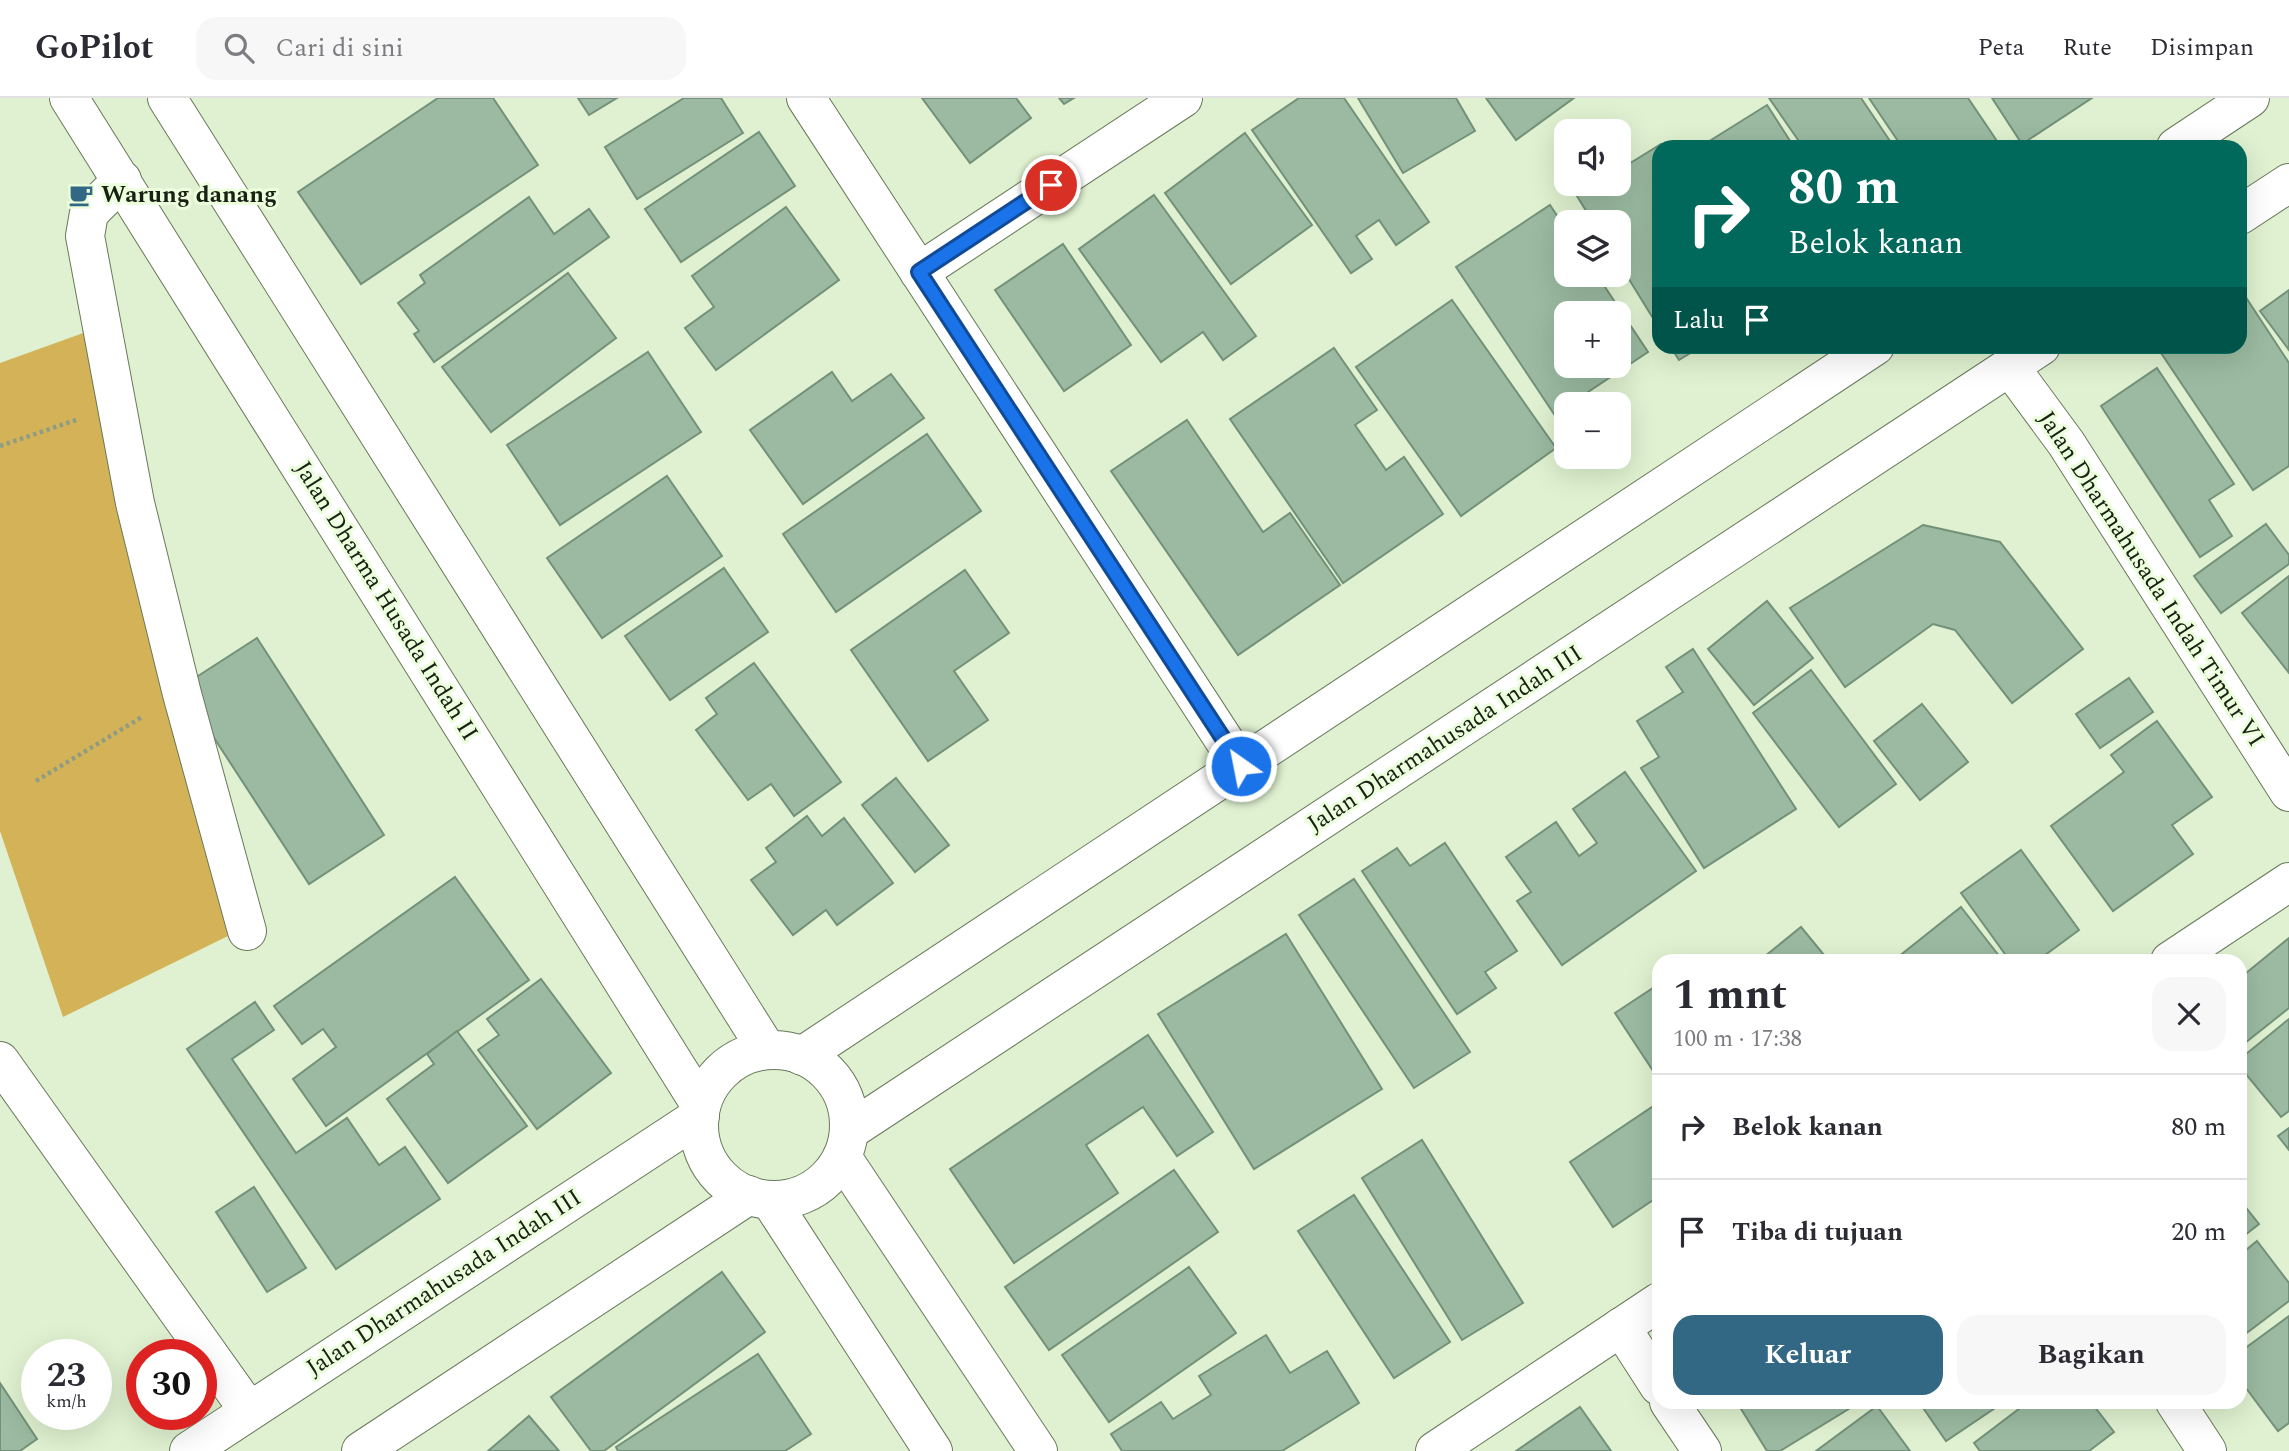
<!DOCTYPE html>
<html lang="id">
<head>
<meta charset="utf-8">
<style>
  :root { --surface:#fff; --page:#f7f7f7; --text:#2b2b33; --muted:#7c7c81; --line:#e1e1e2; --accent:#336884 }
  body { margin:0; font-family:Spectral,serif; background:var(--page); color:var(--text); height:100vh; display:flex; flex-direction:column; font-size:26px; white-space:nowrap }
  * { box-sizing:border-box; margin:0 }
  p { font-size:23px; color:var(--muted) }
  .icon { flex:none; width:38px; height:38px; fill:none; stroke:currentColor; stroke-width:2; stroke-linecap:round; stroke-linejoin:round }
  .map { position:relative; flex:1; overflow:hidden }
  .details { position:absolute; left:1652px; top:856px; width:595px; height:455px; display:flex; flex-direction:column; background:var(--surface); border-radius:21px; box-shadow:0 7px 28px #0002 }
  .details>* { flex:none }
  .banner { position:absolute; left:1652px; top:42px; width:595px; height:214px; border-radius:21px; box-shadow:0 7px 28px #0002; background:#00695c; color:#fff; overflow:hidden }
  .fabs { position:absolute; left:1554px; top:21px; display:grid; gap:14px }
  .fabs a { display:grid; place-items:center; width:77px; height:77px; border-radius:14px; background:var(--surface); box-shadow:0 7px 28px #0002; font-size:35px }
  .speed { position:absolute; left:21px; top:1241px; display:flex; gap:14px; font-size:35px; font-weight:700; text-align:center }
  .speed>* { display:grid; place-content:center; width:91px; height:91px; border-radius:50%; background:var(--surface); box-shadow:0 7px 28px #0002; line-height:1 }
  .speed small { font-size:18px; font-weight:400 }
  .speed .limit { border:10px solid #d22; background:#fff; color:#111 }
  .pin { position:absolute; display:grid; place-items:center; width:60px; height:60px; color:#fff; margin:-30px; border:4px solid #fff; border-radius:50%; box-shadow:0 2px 7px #0007 }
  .me { position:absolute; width:77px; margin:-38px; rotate:327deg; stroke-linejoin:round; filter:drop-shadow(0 0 5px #0008) }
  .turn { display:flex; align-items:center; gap:24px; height:147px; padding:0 21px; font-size:32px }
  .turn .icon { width:91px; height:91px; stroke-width:2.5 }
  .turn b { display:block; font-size:49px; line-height:60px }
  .then { display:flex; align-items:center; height:66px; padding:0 21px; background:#0003; gap:14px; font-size:26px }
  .round { display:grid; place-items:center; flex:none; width:74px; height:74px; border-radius:21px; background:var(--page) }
  .summary { display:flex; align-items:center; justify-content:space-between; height:119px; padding:0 21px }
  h1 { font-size:42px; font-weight:700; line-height:52px }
  .cta { display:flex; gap:14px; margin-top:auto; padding:14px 21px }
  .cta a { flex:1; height:80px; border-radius:21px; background:var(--accent); color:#fff; font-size:28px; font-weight:700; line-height:80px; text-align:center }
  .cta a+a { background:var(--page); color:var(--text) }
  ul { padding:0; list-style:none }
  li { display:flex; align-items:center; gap:21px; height:105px; padding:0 21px; border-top:2px solid var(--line) }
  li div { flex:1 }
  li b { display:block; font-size:26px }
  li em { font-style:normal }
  header { display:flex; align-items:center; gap:42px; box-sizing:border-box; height:98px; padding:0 35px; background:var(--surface); border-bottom:2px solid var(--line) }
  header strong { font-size:33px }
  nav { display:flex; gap:38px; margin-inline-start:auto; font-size:24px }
  .search { width:490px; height:63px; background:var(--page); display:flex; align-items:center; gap:18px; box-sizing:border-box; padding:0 24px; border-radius:21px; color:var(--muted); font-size:26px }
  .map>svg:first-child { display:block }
</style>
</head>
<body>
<header>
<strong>GoPilot</strong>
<div class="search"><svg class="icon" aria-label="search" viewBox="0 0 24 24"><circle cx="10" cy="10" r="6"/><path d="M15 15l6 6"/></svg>Cari di sini</div>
<nav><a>Peta</a><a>Rute</a><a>Disimpan</a></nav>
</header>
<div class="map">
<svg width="2289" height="1353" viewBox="0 0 2289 1353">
  <rect width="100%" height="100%" fill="#dff1d0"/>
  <path fill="#d4b358" d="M 86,234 L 119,410 L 228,838 L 63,919 L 0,733 L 0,265 Z"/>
  <g fill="#9bbaa1" stroke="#739179" stroke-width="2" fill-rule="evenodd">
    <path d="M 438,0 L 493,0 L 538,67 L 361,186 L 298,94 Z"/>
    <path d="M 578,0 L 617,0 L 589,17 Z"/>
    <path d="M 684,0 L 721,0 L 743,35 L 637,101 L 605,49 Z"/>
    <path d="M 922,0 L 1016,0 L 1031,20 L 970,65 Z"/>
    <path d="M 1059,0 L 1074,0 L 1064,6 Z"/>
    <path d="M 1299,0 L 1344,0 L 1429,124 L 1396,147 L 1379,122 L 1356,138 L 1372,161 L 1351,175 L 1252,32 Z"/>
    <path d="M 1358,0 L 1456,0 L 1475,33 L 1403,75 Z"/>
    <path d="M 1486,0 L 1574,0 L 1516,42 Z"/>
    <path d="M 1769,0 L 1861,0 L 1894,49 L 1803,49 Z"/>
    <path d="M 1869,0 L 1968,0 L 2001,49 L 1902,49 Z"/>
    <path d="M 1992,0 L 2092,0 L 2022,46 Z"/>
    <path d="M 1767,7 L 1794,49 L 1700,49 Z"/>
    <path d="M 759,34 L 795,88 L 681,164 L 645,111 Z"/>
    <path d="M 1245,35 L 1312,127 L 1231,186 L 1165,95 Z"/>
    <path d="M 1661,46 L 1663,49 L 1659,49 L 1659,230 L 1619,165 L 1619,124 L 1593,124 L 1577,98 L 1597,86 L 1619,86 L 1619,72 Z"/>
    <path d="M 1154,97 L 1256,238 L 1223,262 L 1203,234 L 1161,264 L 1079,151 Z"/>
    <path d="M 529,99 L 554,136 L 589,111 L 609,139 L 434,264 L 414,236 L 419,233 L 398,205 L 425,185 L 420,177 Z"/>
    <path d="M 1550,107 L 1566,131 L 1566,177 L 1597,177 L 1648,254 L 1570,306 L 1566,306 L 1554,316 L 1456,169 ZM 1566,215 L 1619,215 L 1619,268 L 1566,268 Z"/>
    <path d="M 786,109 L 839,182 L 716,272 L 685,230 L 714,209 L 692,178 Z"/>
    <path d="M 1063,146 L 1131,247 L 1064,293 L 995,192 Z"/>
    <path d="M 568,175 L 616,240 L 491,334 L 442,269 Z"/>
    <path d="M 2289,192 L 2289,252 L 2260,213 Z"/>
    <path d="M 2245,198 L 2289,265 L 2289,368 L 2253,392 L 2161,255 L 2170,248 L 2240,248 L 2240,202 Z"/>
    <path d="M 1452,202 L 1556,350 L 1461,418 L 1356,269 Z"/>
    <path d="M 1670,248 L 1702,248 L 1679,262 Z"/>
    <path d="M 1334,250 L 1377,312 L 1355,327 L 1386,372 L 1404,359 L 1443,416 L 1343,485 L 1230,321 Z"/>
    <path d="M 648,254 L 701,334 L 560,427 L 507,347 Z"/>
    <path d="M 2157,270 L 2234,386 L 2209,402 L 2232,438 L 2200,459 L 2101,308 Z"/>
    <path d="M 832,274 L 852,303 L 891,276 L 924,320 L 803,406 L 750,332 Z"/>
    <path d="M 1187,322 L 1263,434 L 1290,415 L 1340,487 L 1238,557 L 1111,373 Z"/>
    <path d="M 927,336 L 981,413 L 836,514 L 783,436 Z"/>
    <path d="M 667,378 L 722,458 L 602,540 L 547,460 Z"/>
    <path d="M 2266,426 L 2289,457 L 2289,466 L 2221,515 L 2194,478 Z"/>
    <path d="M 1923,427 L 2000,444 L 2083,551 L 2012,605 L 1955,532 L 1933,526 L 1845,589 L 1790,510 Z"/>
    <path d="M 724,470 L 768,534 L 670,602 L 625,538 Z"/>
    <path d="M 965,472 L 1009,535 L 954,573 L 988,622 L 928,663 L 851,552 Z"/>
    <path d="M 2289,478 L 2289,575 L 2242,515 Z"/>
    <path d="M 1767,503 L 1813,560 L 1754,607 L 1708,551 Z"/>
    <path d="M 257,540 L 384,737 L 309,786 L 181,589 Z"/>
    <path d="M 1693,551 L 1796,711 L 1704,770 L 1641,670 L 1659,659 L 1637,623 L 1683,594 L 1666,569 Z"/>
    <path d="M 754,565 L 841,684 L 794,718 L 771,686 L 748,702 L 696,632 L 717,616 L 706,600 Z"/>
    <path d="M 1811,572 L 1896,686 L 1839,729 L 1753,615 Z"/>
    <path d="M 2129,580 L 2153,614 L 2100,650 L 2076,616 Z"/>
    <path d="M 1922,606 L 1968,664 L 1920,702 L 1874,643 Z"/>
    <path d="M 2157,623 L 2212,699 L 2172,727 L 2193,756 L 2113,813 L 2051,728 L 2124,674 L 2111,657 Z"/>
    <path d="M 1625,674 L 1696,773 L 1562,867 L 1517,803 L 1531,794 L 1506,759 L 1556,724 L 1579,758 L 1597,745 L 1573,711 Z"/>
    <path d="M 896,680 L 949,747 L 915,774 L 862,707 Z"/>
    <path d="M 807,718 L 822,738 L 844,720 L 893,785 L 837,827 L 826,812 L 793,837 L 751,782 L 776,764 L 766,750 Z"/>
    <path d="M 1445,745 L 1517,853 L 1485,874 L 1496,890 L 1457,916 L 1362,773 L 1397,750 L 1410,768 Z"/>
    <path d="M 2021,752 L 2079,832 L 2037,863 L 2010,863 L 1961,795 Z"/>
    <path d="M 455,779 L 529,882 L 326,1028 L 293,981 L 336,949 L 323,931 L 302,946 L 274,908 Z"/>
    <path d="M 1354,781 L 1470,954 L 1414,990 L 1299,817 Z"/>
    <path d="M 1961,809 L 2003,863 L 1893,863 Z"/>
    <path d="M 1801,829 L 1829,863 L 1759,863 Z"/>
    <path d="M 1286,836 L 1382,991 L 1254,1071 L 1158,916 Z"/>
    <path d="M 2289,840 L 2289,910 L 2240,949 L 2240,880 Z"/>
    <path d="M 541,881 L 611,975 L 537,1031 L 478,952 L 499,937 L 487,921 Z"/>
    <path d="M 1656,888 L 1659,894 L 1659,982 L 1615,915 Z"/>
    <path d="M 255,904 L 274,932 L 232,961 L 296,1055 L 347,1020 L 379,1067 L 405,1049 L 440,1101 L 336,1171 L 187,951 Z"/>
    <path d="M 2289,921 L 2289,1013 L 2281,1019 L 2240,969 L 2240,961 Z"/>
    <path d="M 457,933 L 527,1028 L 448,1085 L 387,1001 L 434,966 L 427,956 Z"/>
    <path d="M 1148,937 L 1213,1034 L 1177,1058 L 1143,1009 L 1086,1047 L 1118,1095 L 1014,1165 L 950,1071 Z"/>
    <path d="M 1655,1007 L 1659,1013 L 1659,1098 L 1613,1129 L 1570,1064 Z"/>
    <path d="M 2289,1030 L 2289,1052 L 2278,1038 Z"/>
    <path d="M 1422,1042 L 1523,1205 L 1462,1242 L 1362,1080 Z"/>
    <path d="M 1174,1072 L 1218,1134 L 1049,1252 L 1005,1189 Z"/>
    <path d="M 254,1089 L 306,1170 L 267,1194 L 216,1114 Z"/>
    <path d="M 1354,1097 L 1450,1244 L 1394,1280 L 1298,1133 Z"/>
    <path d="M 2240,1102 L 2259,1126 L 2240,1141 Z"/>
    <path d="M 2257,1143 L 2289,1185 L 2289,1203 L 2240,1240 L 2240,1157 Z"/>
    <path d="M 1189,1169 L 1236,1235 L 1109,1324 L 1062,1257 Z"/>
    <path d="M 722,1174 L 765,1234 L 604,1353 L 591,1353 L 551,1299 Z"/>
    <path d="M 2289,1218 L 2289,1325 L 2278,1333 L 2240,1282 L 2240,1254 Z"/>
    <path d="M 1266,1237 L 1290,1275 L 1327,1253 L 1359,1305 L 1282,1353 L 1122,1353 L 1111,1336 L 1161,1304 L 1173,1321 L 1211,1297 L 1199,1278 Z"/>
    <path d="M 758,1256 L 811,1336 L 785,1353 L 618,1353 L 616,1349 Z"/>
    <path d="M 0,1285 L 37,1341 L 20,1353 L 0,1353 Z"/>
    <path d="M 1741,1304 L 1860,1304 L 1780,1353 L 1767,1353 L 1738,1306 Z"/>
    <path d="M 1919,1304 L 2004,1304 L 1946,1343 Z"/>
    <path d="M 2028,1304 L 2091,1304 L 2114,1334 L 2089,1353 L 1980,1353 L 1974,1345 Z"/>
    <path d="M 1877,1308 L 1910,1353 L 1816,1353 Z"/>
    <path d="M 1580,1309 L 1611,1353 L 1516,1353 Z"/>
    <path d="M 529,1318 L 559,1353 L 488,1353 Z"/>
  </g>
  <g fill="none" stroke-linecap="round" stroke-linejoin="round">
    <g stroke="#69795b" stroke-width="40">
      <g id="minor">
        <path d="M 69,0 L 701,1008"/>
        <path d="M 167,0 L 767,952"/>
        <path d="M 806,0 L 1241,668"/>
        <path d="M 2176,49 L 2250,0"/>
        <path d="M 122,82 L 89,115 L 85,138 L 135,405 L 182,596 L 247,833"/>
        <path d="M 2240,117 L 2289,85"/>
        <path d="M 919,174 L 1183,0"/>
        <path d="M 2010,269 L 2066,345 L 2289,694"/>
        <path d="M 2170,863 L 2289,784"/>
        <circle cx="774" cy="1027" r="75"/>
        <path d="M 802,958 L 1875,248"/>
        <path d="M 0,963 L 249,1313"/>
        <path d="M 849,1033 L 2041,248"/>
        <path d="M 842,1059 L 1038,1353"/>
        <path d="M 770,1102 L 933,1353"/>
        <path d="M 1621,1229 L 1659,1288"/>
        <path d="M 1669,1304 L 1702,1353"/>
        <path d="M 2175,1304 L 2207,1353"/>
        <path d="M 189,1353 L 700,1018"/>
        <path d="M 361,1353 L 749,1097"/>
        <path d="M 1435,1353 L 1659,1204"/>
      </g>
    </g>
    <g stroke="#8e9c83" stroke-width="4.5" stroke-dasharray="3.5 3.5" stroke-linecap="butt">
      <path d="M 0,348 L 76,322"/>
      <path d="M 36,683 L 142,619"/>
    </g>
    <use href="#minor" stroke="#fff" stroke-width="38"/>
  </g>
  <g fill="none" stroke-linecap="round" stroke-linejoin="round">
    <g stroke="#114b97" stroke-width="18">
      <path id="route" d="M 1051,87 L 919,174 L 1241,668"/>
    </g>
    <use href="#route" stroke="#1a73e8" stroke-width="12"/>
  </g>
  <defs>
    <g id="cafe-bare" transform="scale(1.89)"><path d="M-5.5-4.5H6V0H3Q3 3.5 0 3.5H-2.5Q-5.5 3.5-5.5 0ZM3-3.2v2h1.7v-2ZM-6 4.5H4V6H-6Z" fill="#336884" stroke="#ecffdd" stroke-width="2.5" paint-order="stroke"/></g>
  </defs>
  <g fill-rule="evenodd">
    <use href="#cafe-bare" x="81" y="97"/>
  </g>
  <g text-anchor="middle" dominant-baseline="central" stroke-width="6" stroke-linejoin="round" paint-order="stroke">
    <g font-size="24" font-weight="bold" fill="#192014" stroke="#ecffdd" text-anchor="start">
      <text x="101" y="97">Warung danang</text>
    </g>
    <g font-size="24" fill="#192014" stroke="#ecffdd">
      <text transform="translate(2151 481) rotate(57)">Jalan Dharmahusada Indah Timur VI</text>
      <text transform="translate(386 503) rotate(58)">Jalan Dharma Husada Indah II</text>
      <text transform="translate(1445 641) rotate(-33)">Jalan Dharmahusada Indah III</text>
      <text transform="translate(444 1185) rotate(-33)">Jalan Dharmahusada Indah III</text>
    </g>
  </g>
</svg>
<div class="fabs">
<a><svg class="icon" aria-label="sound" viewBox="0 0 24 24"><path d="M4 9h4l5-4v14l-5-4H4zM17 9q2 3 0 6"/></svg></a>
<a><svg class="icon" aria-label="layers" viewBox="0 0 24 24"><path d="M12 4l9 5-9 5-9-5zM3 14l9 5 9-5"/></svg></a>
<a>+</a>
<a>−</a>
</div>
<div class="speed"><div>23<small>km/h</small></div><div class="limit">30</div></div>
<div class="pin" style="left:1051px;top:87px;background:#d93025"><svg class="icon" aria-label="arrive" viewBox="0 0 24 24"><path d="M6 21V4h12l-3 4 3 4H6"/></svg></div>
<svg class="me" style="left:1241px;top:668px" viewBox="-20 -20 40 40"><circle r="17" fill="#1a73e8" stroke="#fff" stroke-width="3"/><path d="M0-11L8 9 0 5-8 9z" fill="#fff"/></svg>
<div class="banner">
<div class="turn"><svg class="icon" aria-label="right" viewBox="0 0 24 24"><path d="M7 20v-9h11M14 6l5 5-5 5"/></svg><div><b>80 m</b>Belok kanan</div></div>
<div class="then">Lalu<svg class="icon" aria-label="arrive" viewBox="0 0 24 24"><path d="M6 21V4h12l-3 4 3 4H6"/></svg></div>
</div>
<section class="details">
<div class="summary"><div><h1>1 mnt</h1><p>100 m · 17:38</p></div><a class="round"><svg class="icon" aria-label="close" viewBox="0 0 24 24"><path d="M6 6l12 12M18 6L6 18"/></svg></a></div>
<ul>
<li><svg class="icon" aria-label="right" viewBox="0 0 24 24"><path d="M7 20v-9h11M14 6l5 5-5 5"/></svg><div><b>Belok kanan</b></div><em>80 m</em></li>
<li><svg class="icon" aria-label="arrive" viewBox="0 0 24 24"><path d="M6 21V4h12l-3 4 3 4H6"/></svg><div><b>Tiba di tujuan</b></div><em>20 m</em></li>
</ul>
<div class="cta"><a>Keluar</a><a>Bagikan</a></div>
</section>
</div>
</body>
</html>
